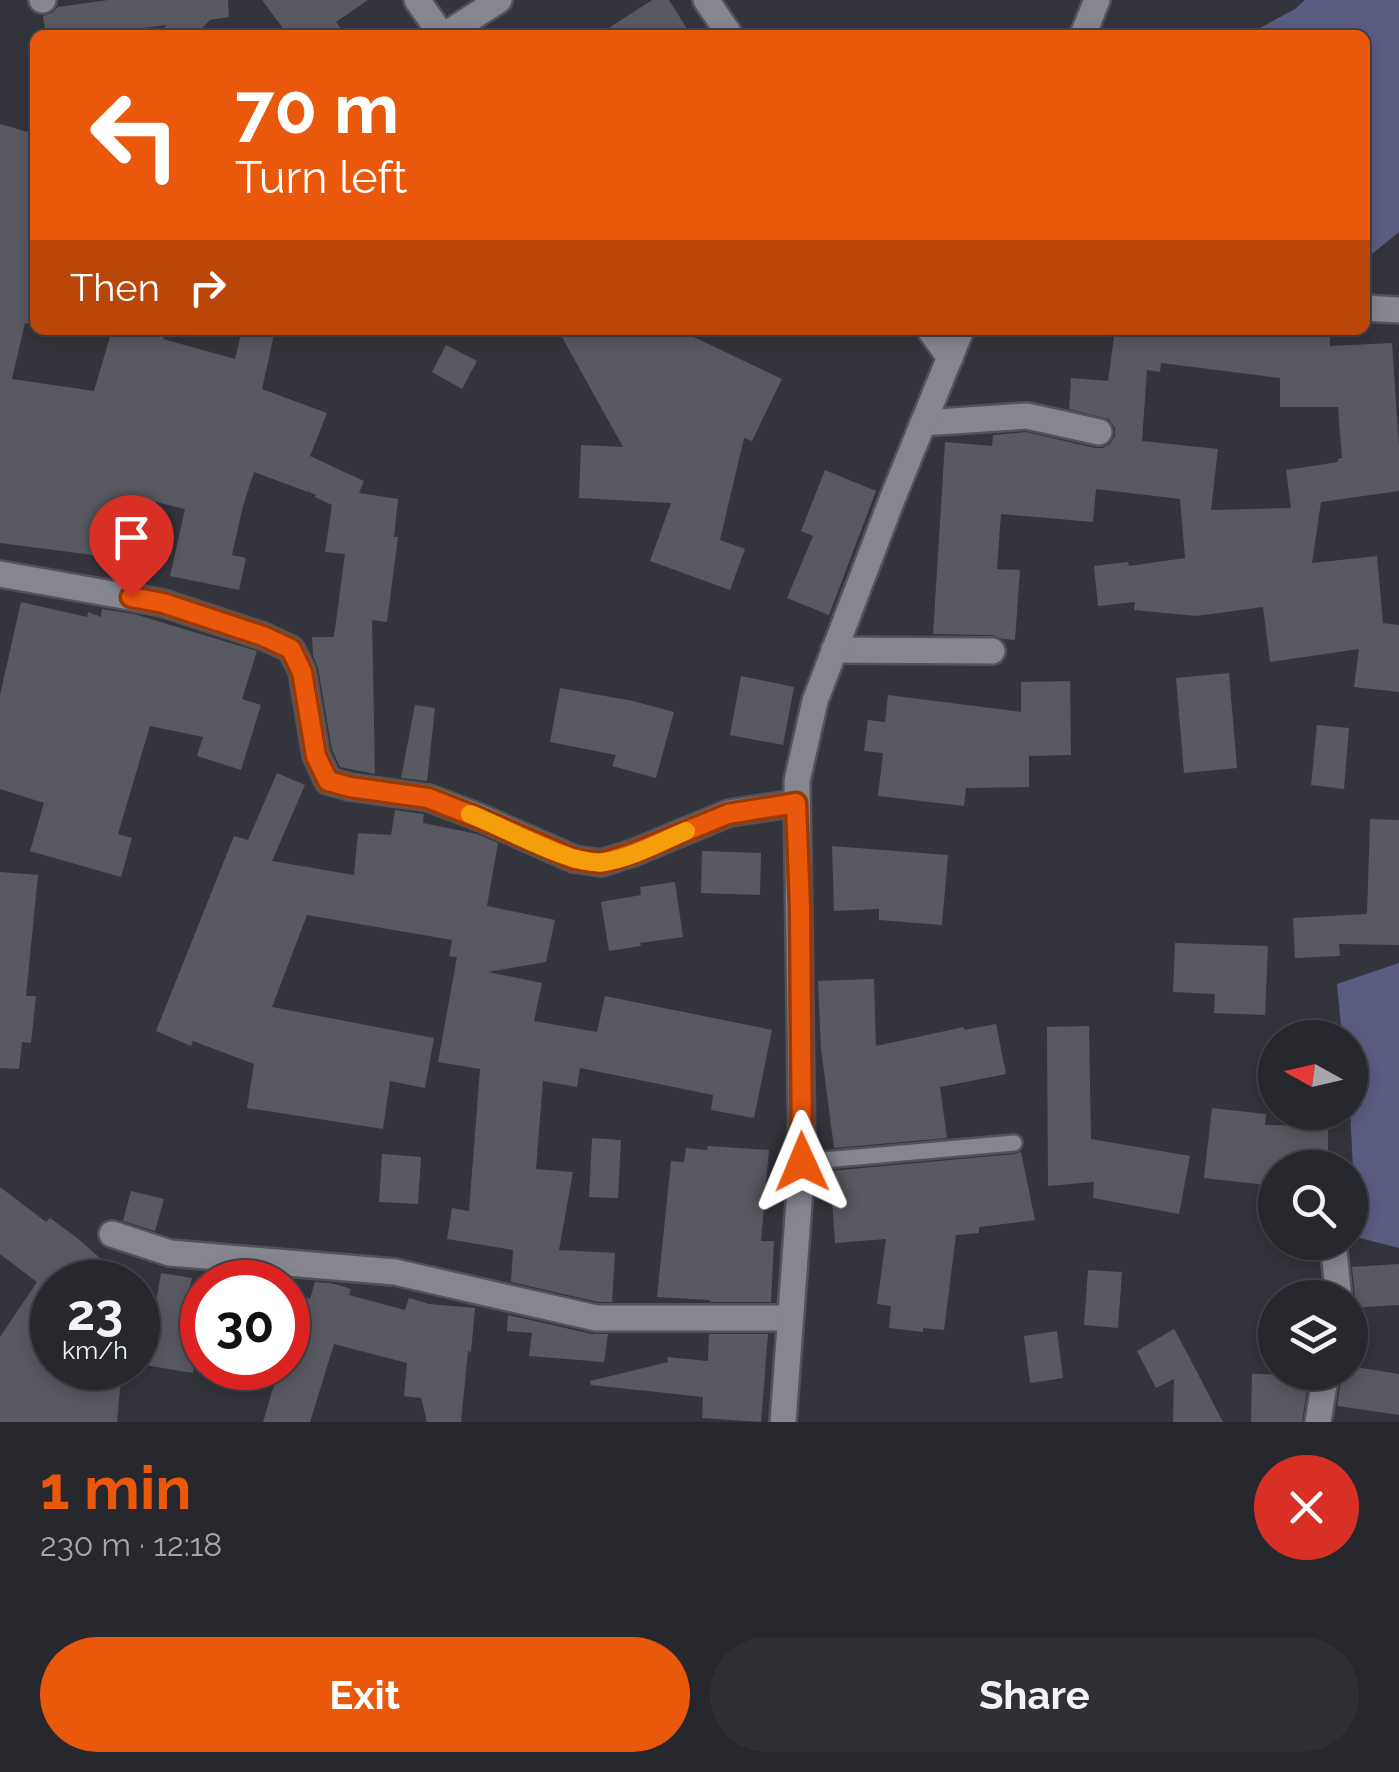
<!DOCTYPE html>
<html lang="en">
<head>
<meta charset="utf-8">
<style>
  :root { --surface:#27282d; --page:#2f3035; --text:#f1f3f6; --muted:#a4a6aa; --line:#434449; --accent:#ea580c }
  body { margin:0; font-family:Raleway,sans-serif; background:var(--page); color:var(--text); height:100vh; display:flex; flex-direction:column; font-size:38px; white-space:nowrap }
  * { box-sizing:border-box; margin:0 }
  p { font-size:32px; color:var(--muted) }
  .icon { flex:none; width:55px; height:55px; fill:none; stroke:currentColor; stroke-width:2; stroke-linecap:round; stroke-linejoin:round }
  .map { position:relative; height:1422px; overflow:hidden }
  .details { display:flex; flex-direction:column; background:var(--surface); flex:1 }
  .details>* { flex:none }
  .top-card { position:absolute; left:30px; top:30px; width:1340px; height:305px; border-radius:15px; box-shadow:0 5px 15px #0003,0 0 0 2px var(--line); background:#ea580c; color:#fff; overflow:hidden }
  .needle { width:65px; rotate:278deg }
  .tools { position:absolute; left:1258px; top:1020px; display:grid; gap:20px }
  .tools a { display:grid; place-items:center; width:110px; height:110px; border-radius:50%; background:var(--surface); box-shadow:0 5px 15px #0003,0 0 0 2px var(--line); font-size:50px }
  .speed { position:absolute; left:30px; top:1260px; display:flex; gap:20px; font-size:50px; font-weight:700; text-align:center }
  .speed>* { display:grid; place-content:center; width:130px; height:130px; border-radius:50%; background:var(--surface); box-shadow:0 5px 15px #0003,0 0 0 2px var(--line); line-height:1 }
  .speed small { font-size:25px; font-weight:400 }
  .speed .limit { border:15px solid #d22; background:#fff; color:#111 }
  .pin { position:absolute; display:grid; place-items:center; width:85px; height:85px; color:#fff; margin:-102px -42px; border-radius:50% 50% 50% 0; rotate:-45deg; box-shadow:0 0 10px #0007 }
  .pin .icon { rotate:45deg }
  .me { position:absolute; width:110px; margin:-55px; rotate:359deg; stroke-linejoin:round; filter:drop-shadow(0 0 8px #0008) }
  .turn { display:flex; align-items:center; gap:35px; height:210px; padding:0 40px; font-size:45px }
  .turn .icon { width:130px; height:130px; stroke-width:2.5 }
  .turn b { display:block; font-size:70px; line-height:85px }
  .then { display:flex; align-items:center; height:95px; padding:0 40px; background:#0003; gap:20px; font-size:38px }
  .round { display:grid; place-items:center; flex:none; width:105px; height:105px; border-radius:52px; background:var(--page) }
  .overview { display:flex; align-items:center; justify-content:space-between; height:170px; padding:0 40px }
  h1 { font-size:60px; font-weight:700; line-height:75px; color:var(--accent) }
  .cta { display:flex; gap:20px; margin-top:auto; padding:20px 40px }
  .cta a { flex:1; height:115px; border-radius:60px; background:var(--accent); color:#fff; font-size:40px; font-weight:700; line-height:115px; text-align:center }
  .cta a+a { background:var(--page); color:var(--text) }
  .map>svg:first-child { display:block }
</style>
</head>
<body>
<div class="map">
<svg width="1399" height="1422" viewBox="0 0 1399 1422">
  <rect width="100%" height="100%" fill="#34353c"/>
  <g fill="#5b5c81">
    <path d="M 1305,0 L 1399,0 L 1399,232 L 1367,258 L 1365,255 L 1365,35 L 1247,35 L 1295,9 Z"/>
    <path d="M 1399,963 L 1399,1248 L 1356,1237 L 1350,1106 L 1350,1038 L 1342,1037 L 1337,984 Z"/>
  </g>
  <g fill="#595961" fill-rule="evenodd">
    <path d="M 108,0 L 228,0 L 229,17 L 210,20 L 195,35 L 157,35 L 167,25 L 86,35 L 46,35 L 43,16 L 52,13 L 58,7 Z"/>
    <path d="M 262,0 L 368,0 L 336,22 L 346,35 L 288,35 Z"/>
    <path d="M 652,0 L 669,0 L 691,35 L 598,35 Z"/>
    <path d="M 0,124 L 35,134 L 35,325 L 25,323 L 12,379 L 94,391 L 112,330 L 165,330 L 163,339 L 235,359 L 242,330 L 275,330 L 262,389 L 327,413 L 310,456 L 364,481 L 359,493 L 398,499 L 394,537 L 398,537 L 387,622 L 372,620 L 375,774 L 340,767 L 332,750 L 318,668 L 313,656 L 312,637 L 334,637 L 345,554 L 325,552 L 332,505 L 315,497 L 316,495 L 309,492 L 309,488 L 308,492 L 254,472 L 243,506 L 232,555 L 246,558 L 239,590 L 170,576 L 185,509 L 139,498 L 108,557 L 0,543 Z"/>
    <path d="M 558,330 L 679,330 L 782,379 L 752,441 L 744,438 L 720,540 L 745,549 L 730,590 L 650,561 L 671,503 L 579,498 L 581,445 L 623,447 Z"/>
    <path d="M 1115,330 L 1330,330 L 1330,346 L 1392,343 L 1399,446 L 1399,491 L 1321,502 L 1312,563 L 1377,556 L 1383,623 L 1399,625 L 1399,692 L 1354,687 L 1359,649 L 1270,662 L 1263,607 L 1196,616 L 1134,610 L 1135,602 L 1098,606 L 1094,566 L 1128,562 L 1129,566 L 1185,558 L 1180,499 L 1096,489 L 1093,522 L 1001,514 L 997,569 L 1020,570 L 1015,640 L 1003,639 L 992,635 L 933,634 L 945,442 L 992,446 L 993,435 L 1026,432 L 1095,448 L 1103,448 L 1110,444 L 1115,436 L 1115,428 L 1109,419 L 1069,409 L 1071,378 L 1108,381 ZM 1161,363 L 1280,378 L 1280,407 L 1338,407 L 1342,458 L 1338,459 L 1338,462 L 1286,470 L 1291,508 L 1211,510 L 1218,449 L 1142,441 L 1147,370 L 1160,372 Z"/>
    <path d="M 446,345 L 477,361 L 462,389 L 432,372 Z"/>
    <path d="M 825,470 L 876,491 L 829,615 L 787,598 L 813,536 L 801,531 Z"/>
    <path d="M 21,602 L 87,617 L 88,612 L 101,617 L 102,609 L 134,614 L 257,651 L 242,699 L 261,705 L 241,770 L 197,756 L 203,737 L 150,726 L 118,834 L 132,838 L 121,877 L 30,851 L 44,803 L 0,789 L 0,695 Z"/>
    <path d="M 1229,673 L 1237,768 L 1184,773 L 1176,678 Z"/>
    <path d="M 741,676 L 794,687 L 783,745 L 730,735 Z"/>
    <path d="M 1070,681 L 1071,755 L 1029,756 L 1029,787 L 966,788 L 964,806 L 878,796 L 883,753 L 864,751 L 868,720 L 885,722 L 888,695 L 1021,712 L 1021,682 Z"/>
    <path d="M 560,688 L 633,701 L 674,712 L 656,778 L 612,766 L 616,755 L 550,742 Z"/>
    <path d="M 415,705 L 435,708 L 427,781 L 401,778 Z"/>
    <path d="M 1317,725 L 1349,728 L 1344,789 L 1311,785 Z"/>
    <path d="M 277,773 L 305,785 L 272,861 L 354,875 L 358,833 L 391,835 L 395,810 L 424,814 L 423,823 L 477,834 L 498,843 L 487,906 L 555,920 L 546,962 L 488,972 L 542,983 L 534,1021 L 597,1032 L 605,996 L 772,1030 L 754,1118 L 711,1110 L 713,1095 L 580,1068 L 577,1087 L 543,1081 L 536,1169 L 573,1172 L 559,1250 L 615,1253 L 612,1302 L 598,1302 L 511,1282 L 513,1250 L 447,1239 L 452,1208 L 469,1211 L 480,1069 L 438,1062 L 457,957 L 449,956 L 452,940 L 307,915 L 272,1007 L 434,1038 L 425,1088 L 390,1081 L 383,1129 L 247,1108 L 254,1064 L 193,1041 L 191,1046 L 156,1031 L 234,836 L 248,840 Z"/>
    <path d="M 1370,819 L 1399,820 L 1399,945 L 1339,944 L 1340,956 L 1295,958 L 1293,918 L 1367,914 Z"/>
    <path d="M 832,846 L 948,855 L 942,925 L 879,920 L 879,909 L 834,911 Z"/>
    <path d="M 702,851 L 761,853 L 760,895 L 701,893 Z"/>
    <path d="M 0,872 L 38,875 L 26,996 L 36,996 L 31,1043 L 22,1042 L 19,1069 L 0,1068 Z"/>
    <path d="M 675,882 L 683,937 L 640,943 L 641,946 L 609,951 L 601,902 L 641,895 L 640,887 Z"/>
    <path d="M 1175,943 L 1268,946 L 1265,1015 L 1214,1013 L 1215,994 L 1173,992 Z"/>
    <path d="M 874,979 L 876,1046 L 964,1027 L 964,1030 L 996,1024 L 1006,1074 L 940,1087 L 947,1138 L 834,1148 L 821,1049 L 818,981 Z"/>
    <path d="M 1089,1026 L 1091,1139 L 1190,1156 L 1179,1214 L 1093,1198 L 1094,1182 L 1048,1186 L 1047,1027 Z"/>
    <path d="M 1212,1108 L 1266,1114 L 1265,1125 L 1328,1126 L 1328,1168 L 1275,1168 L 1275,1186 L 1204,1178 Z"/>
    <path d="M 592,1138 L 621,1140 L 618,1198 L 589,1197 Z"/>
    <path d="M 708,1146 L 769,1150 L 761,1241 L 774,1241 L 771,1302 L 711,1302 L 709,1300 L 657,1297 L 671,1161 L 684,1162 L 686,1148 L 707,1150 Z"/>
    <path d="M 1021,1152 L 1035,1220 L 979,1227 L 979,1233 L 956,1235 L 944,1330 L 923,1328 L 923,1332 L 889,1328 L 891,1306 L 877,1304 L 886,1239 L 835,1243 L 830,1171 L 1015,1154 Z"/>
    <path d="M 382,1154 L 421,1157 L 418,1204 L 379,1202 Z"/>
    <path d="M 0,1187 L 46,1222 L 50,1218 L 76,1237 L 127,1282 L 52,1282 L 52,1368 L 122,1368 L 117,1422 L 0,1422 L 0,1337 L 37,1282 L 0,1254 Z"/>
    <path d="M 131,1191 L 164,1199 L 155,1231 L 123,1221 Z"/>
    <path d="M 1399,1264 L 1399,1305 L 1351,1308 L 1355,1296 L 1352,1267 Z"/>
    <path d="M 1088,1270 L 1122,1272 L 1118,1328 L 1084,1325 Z"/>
    <path d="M 161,1273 L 192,1278 L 189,1291 L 202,1294 L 202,1333 L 199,1332 L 193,1373 L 138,1364 L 138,1292 L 155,1308 Z"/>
    <path d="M 315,1282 L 331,1283 L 351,1289 L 349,1295 L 405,1310 L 409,1298 L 429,1304 L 475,1308 L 471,1352 L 468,1351 L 461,1422 L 427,1422 L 421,1398 L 404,1396 L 407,1363 L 334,1344 L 310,1422 L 263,1422 L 279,1368 L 288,1368 L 288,1341 L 301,1296 L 310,1299 Z"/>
    <path d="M 508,1315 L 592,1334 L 608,1334 L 604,1362 L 529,1356 L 532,1333 L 507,1331 Z"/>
    <path d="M 1174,1329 L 1187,1353 L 1223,1422 L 1173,1422 L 1174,1379 L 1156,1388 L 1137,1351 Z"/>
    <path d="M 1057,1331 L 1063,1378 L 1030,1383 L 1024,1336 Z"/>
    <path d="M 709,1334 L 768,1334 L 761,1422 L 702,1418 L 703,1397 L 591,1385 L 590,1381 L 668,1362 L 667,1357 L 708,1361 Z"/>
    <path d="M 1355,1367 L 1399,1374 L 1399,1415 L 1337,1406 L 1342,1375 L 1354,1376 Z"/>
    <path d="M 1252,1374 L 1309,1375 L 1302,1422 L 1251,1422 Z"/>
  </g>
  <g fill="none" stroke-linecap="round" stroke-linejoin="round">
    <g stroke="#525259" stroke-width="20">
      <path id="lane" d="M 802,1162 L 1014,1143"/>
    </g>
    <g stroke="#525259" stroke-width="30">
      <g id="street">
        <path d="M 42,0 L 43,0"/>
        <path d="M 417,0 L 442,35"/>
        <path d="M 706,0 L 730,35"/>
        <path d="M 445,35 L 499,0"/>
        <path d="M 1083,35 L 1097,0"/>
        <path d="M 1365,308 L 1399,310"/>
        <path d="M 930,330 L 950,358"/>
        <path d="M 923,423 L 1027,416 L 1099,432"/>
        <path d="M 0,574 L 163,603 L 263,636 L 291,649 L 302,671 L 316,755 L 328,781 L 350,787 L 429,798 L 479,817 L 574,859 L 601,863 L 633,853 L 729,813 L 796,803"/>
        <path d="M 834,650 L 992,651"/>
        <path d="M 112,1234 L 170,1253 L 395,1272 L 596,1318 L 790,1318"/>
        <path d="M 1333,1242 L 1339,1298"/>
        <path d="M 783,1422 L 802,1162 L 797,781 L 815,701 L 893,497 L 961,330"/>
        <path d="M 1318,1422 L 1326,1372"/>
      </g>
    </g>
    <use href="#lane" stroke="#85868e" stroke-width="15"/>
    <use href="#street" stroke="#85868e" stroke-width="25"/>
  </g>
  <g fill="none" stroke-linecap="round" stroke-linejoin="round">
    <g stroke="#983908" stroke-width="25">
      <path id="route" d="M 131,597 L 163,603 L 263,636 L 291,649 L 302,672 L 316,756 L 328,781 L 350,787 L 428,798 L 479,818 L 574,859 L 601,863 L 633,853 L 728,814 L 796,803 L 800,908 L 802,1162"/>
    </g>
    <use href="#route" stroke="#ea580c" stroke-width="18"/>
    <path stroke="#f59e0b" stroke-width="18" d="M 470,814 C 502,826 572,867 604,862 C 632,858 660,842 686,831"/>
  </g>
</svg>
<div class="tools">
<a><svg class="needle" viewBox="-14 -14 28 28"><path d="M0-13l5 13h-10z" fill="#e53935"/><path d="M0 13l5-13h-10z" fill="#a4a6aa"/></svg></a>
<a><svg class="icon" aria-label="search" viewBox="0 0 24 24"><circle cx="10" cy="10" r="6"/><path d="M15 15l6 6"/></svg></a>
<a><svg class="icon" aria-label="layers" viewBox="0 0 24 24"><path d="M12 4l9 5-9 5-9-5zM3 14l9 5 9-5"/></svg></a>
</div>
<div class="speed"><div>23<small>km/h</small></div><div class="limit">30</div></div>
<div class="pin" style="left:131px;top:597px;background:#d93025"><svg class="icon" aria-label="arrive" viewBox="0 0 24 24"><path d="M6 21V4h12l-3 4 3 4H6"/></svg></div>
<svg class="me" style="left:802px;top:1162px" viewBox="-20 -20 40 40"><path d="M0-17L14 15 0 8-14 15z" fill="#ea580c" stroke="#fff" stroke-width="4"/></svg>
<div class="top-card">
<div class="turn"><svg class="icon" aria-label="left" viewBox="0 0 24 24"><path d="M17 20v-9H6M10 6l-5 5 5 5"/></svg><div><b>70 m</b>Turn left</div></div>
<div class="then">Then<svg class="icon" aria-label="right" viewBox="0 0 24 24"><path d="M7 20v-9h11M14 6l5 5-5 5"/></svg></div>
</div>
</div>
<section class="details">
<div class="overview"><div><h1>1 min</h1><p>230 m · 12:18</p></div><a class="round" style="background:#d93025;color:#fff"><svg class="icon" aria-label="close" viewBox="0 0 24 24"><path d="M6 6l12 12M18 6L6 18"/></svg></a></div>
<div class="cta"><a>Exit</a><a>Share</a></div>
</section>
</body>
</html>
